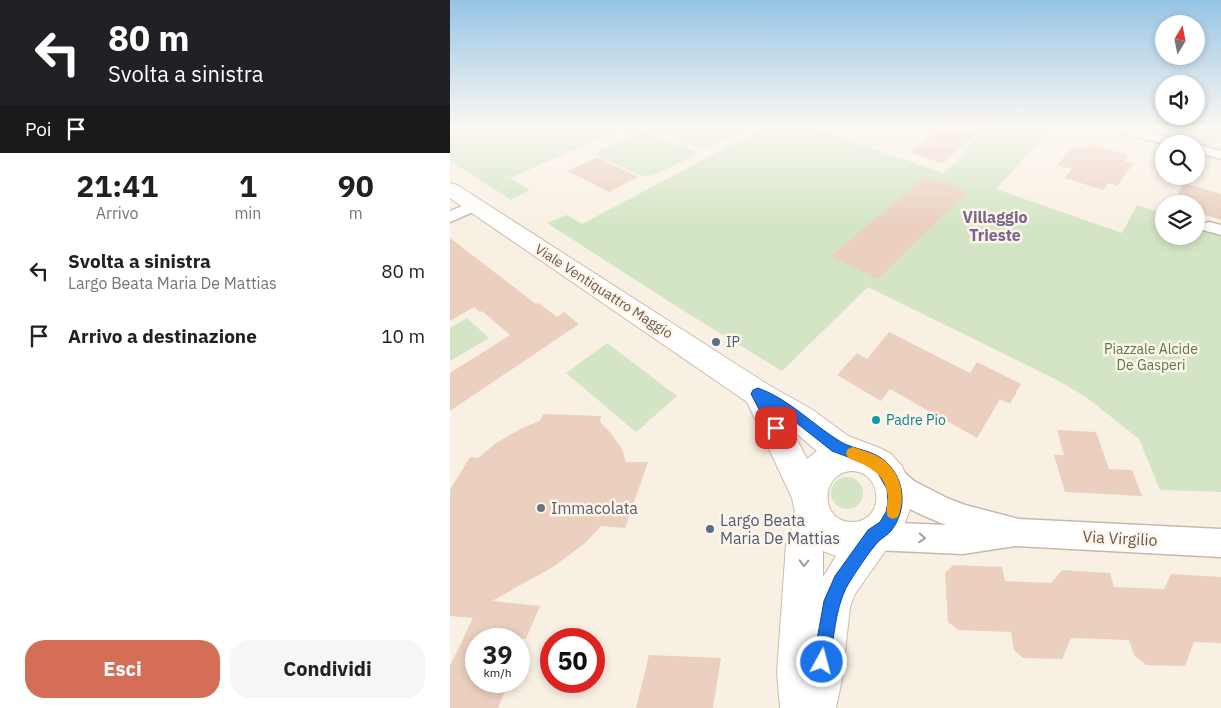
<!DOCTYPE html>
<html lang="it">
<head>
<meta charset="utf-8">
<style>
  :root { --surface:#fff; --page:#f6f6f6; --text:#202124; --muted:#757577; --accent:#d56e57 }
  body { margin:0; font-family:"IBM Plex Sans",sans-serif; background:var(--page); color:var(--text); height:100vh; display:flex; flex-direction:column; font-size:19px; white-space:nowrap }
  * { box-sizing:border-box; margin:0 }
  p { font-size:16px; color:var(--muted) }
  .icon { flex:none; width:28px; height:28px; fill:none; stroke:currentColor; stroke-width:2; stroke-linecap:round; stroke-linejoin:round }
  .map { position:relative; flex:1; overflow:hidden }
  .details { display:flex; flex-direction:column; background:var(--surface); width:450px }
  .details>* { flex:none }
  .top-card { background:#202124; color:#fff; overflow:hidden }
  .needle { width:32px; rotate:10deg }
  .tools { position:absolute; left:705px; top:15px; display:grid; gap:10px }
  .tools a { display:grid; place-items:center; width:50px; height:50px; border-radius:50%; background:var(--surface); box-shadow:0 2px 8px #0003; font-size:25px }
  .speed { position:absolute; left:15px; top:628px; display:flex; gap:10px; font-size:25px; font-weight:700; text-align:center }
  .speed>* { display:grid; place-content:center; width:65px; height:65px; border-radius:50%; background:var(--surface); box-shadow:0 2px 8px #0003; line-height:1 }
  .speed small { font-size:12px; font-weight:400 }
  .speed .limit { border:8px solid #d22; background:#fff; color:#111 }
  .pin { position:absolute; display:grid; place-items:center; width:42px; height:42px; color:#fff; margin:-21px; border-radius:10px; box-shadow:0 2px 8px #0006 }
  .me { position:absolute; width:55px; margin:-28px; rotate:7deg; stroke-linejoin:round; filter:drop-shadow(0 0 4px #0008) }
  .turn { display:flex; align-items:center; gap:18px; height:105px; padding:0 25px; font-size:22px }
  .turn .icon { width:65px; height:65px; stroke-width:2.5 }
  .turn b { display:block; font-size:35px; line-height:42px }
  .then { display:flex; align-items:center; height:48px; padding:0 25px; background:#0003; gap:10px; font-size:19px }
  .eta { display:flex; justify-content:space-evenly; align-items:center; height:85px; text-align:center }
  .eta b { font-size:30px; font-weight:800; line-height:35px }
  .primary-button { display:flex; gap:10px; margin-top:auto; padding:10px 25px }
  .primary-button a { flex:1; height:58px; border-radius:20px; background:var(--accent); color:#fff; font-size:20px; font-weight:800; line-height:58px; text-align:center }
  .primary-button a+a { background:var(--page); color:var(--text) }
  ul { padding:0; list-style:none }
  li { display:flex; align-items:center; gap:15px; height:65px; padding:0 25px }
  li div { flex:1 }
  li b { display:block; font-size:19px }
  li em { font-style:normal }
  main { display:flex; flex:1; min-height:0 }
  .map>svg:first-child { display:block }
</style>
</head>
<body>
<main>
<section class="details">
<div class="top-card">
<div class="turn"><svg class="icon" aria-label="left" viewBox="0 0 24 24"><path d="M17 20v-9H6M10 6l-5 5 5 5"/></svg><div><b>80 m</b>Svolta a sinistra</div></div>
<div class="then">Poi<svg class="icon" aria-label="arrive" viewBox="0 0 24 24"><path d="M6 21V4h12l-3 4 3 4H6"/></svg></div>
</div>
<div class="eta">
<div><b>21:41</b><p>Arrivo</p></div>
<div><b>1</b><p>min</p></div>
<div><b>90</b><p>m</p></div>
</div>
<ul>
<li><svg class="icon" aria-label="left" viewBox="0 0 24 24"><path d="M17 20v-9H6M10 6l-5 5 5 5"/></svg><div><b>Svolta a sinistra</b><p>Largo Beata Maria De Mattias</p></div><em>80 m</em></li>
<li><svg class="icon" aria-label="arrive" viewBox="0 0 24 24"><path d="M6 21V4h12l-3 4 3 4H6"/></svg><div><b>Arrivo a destinazione</b></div><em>10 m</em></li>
</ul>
<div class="primary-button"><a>Esci</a><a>Condividi</a></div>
</section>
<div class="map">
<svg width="771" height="708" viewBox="0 0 771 708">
  <rect width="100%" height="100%" fill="#f9f0e4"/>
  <g fill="#d3e5c4">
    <path d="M 6,126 L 194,126 L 180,132 L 172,129 L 60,178 L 80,190 L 61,200 L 0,161 L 0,128 Z"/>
    <path d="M 204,126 L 302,126 L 255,150 L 199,128 Z"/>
    <path d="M 317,126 L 359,126 L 493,173 L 517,153 L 511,151 L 539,126 L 604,126 L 546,189 L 672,233 L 687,205 L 714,214 L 714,236 L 746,236 L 746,225 L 771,233 L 771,492 L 710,490 L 689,439 L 636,397 L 607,380 L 418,287 L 332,371 L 237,313 L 97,223 L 117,215 L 132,224 Z"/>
    <path d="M 685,126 L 771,126 L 763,147 Z"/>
    <path d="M 194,130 L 249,153 L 207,174 L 193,177 L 147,155 L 149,150 Z"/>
    <path d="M 17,318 L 39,338 L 0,361 L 0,328 Z"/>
    <path d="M 157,343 L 227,396 L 186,432 L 116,373 Z"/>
    <circle cx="397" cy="493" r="16"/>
  </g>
  <g fill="#ebcfbf">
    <path d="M 494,126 L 537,126 L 492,163 L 459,152 Z"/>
    <path d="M 640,144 L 678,155 L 674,161 L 683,164 L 667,186 L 658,183 L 653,190 L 615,178 L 622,169 L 607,165 L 624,146 L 635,149 Z"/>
    <path d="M 147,157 L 188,177 L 159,192 L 118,171 Z"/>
    <path d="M 476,176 L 518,191 L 428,279 L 381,256 Z"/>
    <path d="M 733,183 L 771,194 L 771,220 L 746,212 L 746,204 L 723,204 Z"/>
    <path d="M 0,238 L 86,304 L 89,303 L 107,317 L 114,312 L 129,324 L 0,411 L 0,373 L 60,335 L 32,311 L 30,312 L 24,307 L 0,321 Z"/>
    <path d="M 439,332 L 520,373 L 527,362 L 571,384 L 560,404 L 550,399 L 527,438 L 440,389 L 431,401 L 387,375 L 407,353 L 417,359 Z"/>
    <path d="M 93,414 L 151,416 L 150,422 L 160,432 L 172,449 L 176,462 L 198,462 L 175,528 L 151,526 L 134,544 L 103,567 L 42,601 L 90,606 L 76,639 L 26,639 L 26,681 L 59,681 L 48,708 L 0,708 L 0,666 L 23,618 L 0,616 L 0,490 L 20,457 L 28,458 L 46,443 L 72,428 L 90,421 Z"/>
    <path d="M 607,430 L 646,432 L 659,469 L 682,470 L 692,496 L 615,492 L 604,455 L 614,455 Z"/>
    <path d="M 503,565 L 552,567 L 555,581 L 601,583 L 612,570 L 660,573 L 664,587 L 714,589 L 721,574 L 771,577 L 771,643 L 744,642 L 735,666 L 696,665 L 684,655 L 679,640 L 621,638 L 612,659 L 573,658 L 564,650 L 561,632 L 508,630 L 498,622 L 495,573 Z"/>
    <path d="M 199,655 L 271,658 L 263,708 L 186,708 Z"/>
  </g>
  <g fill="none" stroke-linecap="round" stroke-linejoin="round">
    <g stroke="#c8b8ac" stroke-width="3">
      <g id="street">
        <path d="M 657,126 L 677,126 L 734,141 L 735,144 L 714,144 L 659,129 Z"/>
        <path d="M 746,144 L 771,151 L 771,159 L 746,152 Z"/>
        <path d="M 25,201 L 30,203 L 33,206 L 30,209 L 0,222 L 0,211 Z"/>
        <path d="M 759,222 L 771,225 L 771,235 L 753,230 L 751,227 L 753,224 Z"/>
        <path d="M 439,463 L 448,467 L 464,481 L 497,498 L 515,505 L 569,519 L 771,529 L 771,557 L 565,546 L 513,554 L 424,550 L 414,546 L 410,536 L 414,526 L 424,522 L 496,525 C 471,515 437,502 426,476 L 430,467 Z"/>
      </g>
    </g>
    <g stroke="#cebaad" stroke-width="2">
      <path id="secondary" d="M 0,183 L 7,185 L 317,384 L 363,410 L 398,436 L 430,448 L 441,454 L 452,466 L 461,490 L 461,506 L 452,531 L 438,547 L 405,594 L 400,607 L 392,679 L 386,708 L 330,708 L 327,673 L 336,544 L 346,517 L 342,498 L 297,402 L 0,198 ZM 342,430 L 367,451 L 357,459 ZM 402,471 C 434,472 435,522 402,522 C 369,522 370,472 402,471 ZM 373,551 L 386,556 L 373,577 Z"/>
    </g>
    <use href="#street" fill="#fff" fill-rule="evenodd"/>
    <use href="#secondary" fill="#fff" fill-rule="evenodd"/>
  </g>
  <defs><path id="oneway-chevron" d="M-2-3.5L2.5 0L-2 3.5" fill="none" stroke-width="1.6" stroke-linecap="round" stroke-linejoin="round" transform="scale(1.25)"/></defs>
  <g stroke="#a89a94">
    <use href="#oneway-chevron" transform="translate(472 538) rotate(4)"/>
    <use href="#oneway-chevron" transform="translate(354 563) rotate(92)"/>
  </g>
  <linearGradient id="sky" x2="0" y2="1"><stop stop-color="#96c4e5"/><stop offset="0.56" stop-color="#fcf8f3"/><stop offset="1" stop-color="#fcf8f3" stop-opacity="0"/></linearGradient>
  <rect width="771" height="225" fill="url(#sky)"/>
  <path fill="#1a73e8" stroke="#114b97" d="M 308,388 C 339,399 363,425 391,442 C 405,450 424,450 436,462 C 456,480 457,511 441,531 C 438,535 433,537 429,541 C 420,550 403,576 396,588 C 385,611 384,637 380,662 L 378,668 L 372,671 L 365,668 L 363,662 L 374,601 L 385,576 L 418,530 L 430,522 L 436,512 L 438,502 L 437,489 L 426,470 L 414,463 L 382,451 L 348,424 L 322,408 L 332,428 L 330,432 L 326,434 L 321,432 L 301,394 L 303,390 Z"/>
  <path fill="#f59e0b" d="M 403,447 C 414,451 427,454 436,462 C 451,475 456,498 448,517 L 443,519 L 438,517 C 435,510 438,504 438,497 C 436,473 418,466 398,458 L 396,453 L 398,449 Z"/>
  <g fill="#5c6f8a" stroke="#fdf4ea" stroke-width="2">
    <circle cx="266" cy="342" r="5"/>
    <circle cx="260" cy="529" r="5"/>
  </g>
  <circle fill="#0f9aa8" stroke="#fdf4ea" stroke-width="2" cx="426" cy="420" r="5"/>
  <circle fill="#6b7280" stroke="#fdf4ea" stroke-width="2" cx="91" cy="508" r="5"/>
  <g text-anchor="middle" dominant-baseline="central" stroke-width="5" stroke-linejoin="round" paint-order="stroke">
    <g font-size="14" fill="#6e574d" stroke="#fdf4ea">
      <text transform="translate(154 291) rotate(33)">Viale Ventiquattro Maggio</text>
    </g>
    <g font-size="14" fill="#4e5e75" stroke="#fdf4ea" text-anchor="start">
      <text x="276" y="342">IP</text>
    </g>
    <g font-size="14" fill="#597949" stroke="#fdf4ea">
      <text x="701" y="349">Piazzale Alcide<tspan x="701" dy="16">De Gasperi</tspan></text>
    </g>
    <g font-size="14" fill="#0d838f" stroke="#fdf4ea" text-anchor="start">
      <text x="436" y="420">Padre Pio</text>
    </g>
    <g font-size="16" font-weight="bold" fill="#7c658b" stroke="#fdf4ea">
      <text x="545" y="217">Villaggio<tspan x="545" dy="18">Trieste</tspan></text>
    </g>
    <g font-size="16" fill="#5b616d" stroke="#fdf4ea" text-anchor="start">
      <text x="101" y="508">Immacolata</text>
    </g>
    <g font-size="16" fill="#4e5e75" stroke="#fdf4ea" text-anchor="start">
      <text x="270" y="520">Largo Beata<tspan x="270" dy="18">Maria De Mattias</tspan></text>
    </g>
    <g font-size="16" fill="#6e574d" stroke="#fdf4ea">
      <text transform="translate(670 538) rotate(3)">Via Virgilio</text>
    </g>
  </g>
</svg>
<div class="tools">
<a><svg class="needle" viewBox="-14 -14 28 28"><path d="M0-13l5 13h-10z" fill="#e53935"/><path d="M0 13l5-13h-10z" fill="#757577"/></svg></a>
<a><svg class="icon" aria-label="sound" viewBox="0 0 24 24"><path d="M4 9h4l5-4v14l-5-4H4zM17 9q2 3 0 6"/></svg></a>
<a><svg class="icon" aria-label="search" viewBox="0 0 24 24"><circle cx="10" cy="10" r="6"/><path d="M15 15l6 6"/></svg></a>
<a><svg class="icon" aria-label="layers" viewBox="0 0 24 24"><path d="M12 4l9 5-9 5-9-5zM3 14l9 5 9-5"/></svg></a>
</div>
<div class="speed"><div>39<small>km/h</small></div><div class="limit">50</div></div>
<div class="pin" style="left:326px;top:428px;background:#d93025"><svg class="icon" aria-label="arrive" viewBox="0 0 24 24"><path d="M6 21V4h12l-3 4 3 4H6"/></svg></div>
<svg class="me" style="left:372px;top:662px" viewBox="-20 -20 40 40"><circle r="17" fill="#1a73e8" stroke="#fff" stroke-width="3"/><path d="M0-11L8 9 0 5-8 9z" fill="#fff"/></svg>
</div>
</main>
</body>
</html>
